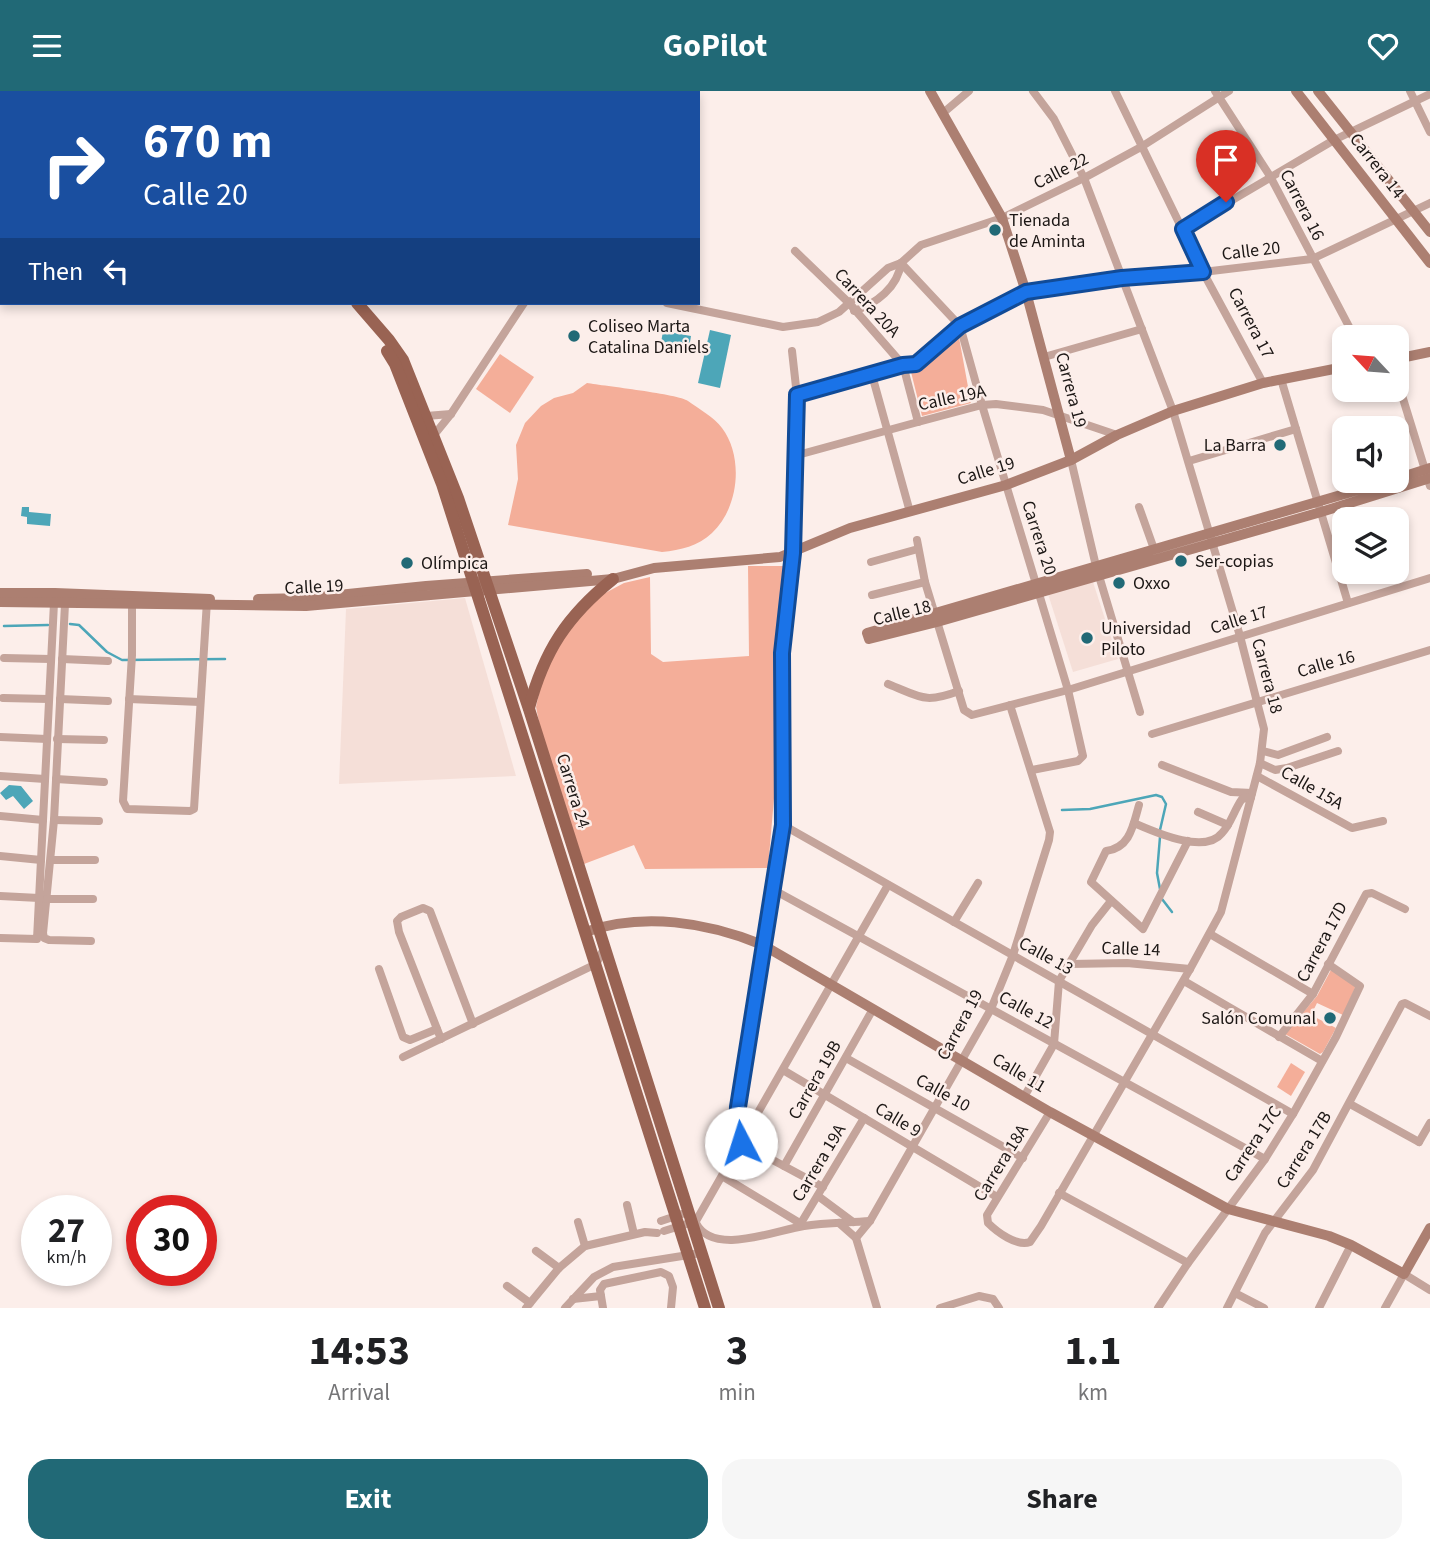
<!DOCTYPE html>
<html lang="en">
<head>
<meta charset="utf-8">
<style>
  :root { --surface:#fff; --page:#f6f6f6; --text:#202124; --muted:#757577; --accent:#216976 }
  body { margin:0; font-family:"Source Sans 3",sans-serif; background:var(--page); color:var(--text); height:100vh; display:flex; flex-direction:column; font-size:26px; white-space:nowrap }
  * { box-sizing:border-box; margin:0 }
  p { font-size:23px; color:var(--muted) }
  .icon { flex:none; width:38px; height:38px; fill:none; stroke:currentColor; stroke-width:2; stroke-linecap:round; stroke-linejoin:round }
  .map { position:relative; height:1217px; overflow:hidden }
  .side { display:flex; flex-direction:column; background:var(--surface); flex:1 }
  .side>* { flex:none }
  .top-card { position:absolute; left:0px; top:0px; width:700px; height:214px; box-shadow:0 4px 10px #0003; background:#1a4fa0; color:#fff; overflow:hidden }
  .needle { width:46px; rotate:296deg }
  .controls { position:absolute; left:1332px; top:234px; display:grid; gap:14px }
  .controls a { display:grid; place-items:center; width:77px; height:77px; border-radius:14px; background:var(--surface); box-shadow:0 4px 10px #0003; font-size:35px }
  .speed { position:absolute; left:21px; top:1104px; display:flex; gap:14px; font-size:35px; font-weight:700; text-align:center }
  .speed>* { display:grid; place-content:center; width:91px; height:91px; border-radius:50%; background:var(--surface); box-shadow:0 4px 10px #0003; line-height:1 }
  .speed small { font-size:18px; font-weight:400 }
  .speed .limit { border:10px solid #d22; background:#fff; color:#111 }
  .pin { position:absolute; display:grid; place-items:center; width:60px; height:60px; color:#fff; margin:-72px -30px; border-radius:50% 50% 50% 0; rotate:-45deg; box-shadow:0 0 7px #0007 }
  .pin .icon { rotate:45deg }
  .me { position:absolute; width:77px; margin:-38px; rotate:355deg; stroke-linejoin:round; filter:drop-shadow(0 0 5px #0008) }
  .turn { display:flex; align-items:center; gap:24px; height:147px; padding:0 28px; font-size:32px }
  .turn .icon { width:91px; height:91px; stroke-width:2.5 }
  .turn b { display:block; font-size:49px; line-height:60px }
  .then { display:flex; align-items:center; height:66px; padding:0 28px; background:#0003; gap:14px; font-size:26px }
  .eta { display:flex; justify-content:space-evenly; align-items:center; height:119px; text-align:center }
  .eta b { font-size:42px; font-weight:700; line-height:49px }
  .action { display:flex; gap:14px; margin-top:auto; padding:14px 28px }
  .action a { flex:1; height:80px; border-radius:21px; background:var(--accent); color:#fff; font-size:28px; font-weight:700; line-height:80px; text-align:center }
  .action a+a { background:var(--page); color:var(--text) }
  header { display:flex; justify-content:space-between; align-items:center; height:91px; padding:0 28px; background:var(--accent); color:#fff; font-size:32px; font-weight:700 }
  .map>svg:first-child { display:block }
</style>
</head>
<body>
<header><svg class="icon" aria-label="menu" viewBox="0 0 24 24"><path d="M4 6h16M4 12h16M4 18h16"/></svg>GoPilot<svg class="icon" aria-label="heart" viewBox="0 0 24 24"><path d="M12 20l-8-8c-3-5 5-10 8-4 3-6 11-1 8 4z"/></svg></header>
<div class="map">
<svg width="1430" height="1217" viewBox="0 0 1430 1217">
  <rect width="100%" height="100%" fill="#fceeea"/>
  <g fill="#f5dfd8">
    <path d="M 1093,491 L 1118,568 L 1073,581 L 1048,503 Z"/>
    <path d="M 465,507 L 516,685 L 339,693 L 346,518 Z"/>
  </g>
  <g fill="#f4ae99">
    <path d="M 958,241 L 971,312 L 922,325 L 910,277 L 921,279 Z"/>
    <path d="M 500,263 L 534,286 L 510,322 L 476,298 Z"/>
    <path d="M 587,292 C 604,295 679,303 688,310 C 699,318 714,326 722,337 C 744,366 739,417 712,442 C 698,455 681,459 662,461 L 508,434 L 518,388 L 516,354 L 525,332 L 541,315 L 554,307 L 573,302 Z"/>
    <path d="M 748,475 L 787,475 L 778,570 L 780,638 L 768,777 L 645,778 L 634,754 L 584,773 L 541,641 L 536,616 L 544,580 L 570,534 L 594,508 L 624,492 L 650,486 L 651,563 L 663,571 L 749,565 Z"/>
    <path d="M 1332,877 L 1354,890 L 1355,897 L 1343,924 L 1317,912 L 1311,924 L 1336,937 L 1323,961 L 1320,963 L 1285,943 L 1317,905 Z"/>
    <path d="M 1291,972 L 1305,981 L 1291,1005 L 1277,996 Z"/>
  </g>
  <g fill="#4da6b8">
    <path d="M 710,239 L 731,244 L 720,297 L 698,292 Z"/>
    <path d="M 663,240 L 691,245 L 688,263 L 660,258 Z"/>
    <path d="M 22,416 L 29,416 L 29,421 L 51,423 L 50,435 L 27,433 L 27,426 L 21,425 Z"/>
    <path d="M 9,694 L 21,695 L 33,710 L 24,718 L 13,705 L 6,709 L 0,702 Z"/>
  </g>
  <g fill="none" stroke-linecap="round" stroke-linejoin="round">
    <g stroke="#4da6b8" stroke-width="2.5">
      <path d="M 70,533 L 79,534 L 107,561 L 122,569 L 225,568"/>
      <path d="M 4,535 L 48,534"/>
      <path d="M 1062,719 L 1090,718 L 1156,704 L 1162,706 L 1166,713 L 1160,739"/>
      <path d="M 1160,746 L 1157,782 L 1160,798"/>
      <path d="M 1162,808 L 1172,821"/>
    </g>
    <g stroke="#c4a49b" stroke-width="8">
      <path d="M 333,0 L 334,2"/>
      <path d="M 1033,0 L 1054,28 L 1084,87 L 1173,320 L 1240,545 L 1264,638 L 1260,672 L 1221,821 L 1190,878 L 1041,1135 L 1030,1151 C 1017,1156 997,1141 988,1132 L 987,1124 L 1050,1021"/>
      <path d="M 1115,0 L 1203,181 L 1263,292"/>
      <path d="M 1215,0 L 1270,85 L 1355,247"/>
      <path d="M 1410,0 L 1430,41"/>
      <path d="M 181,2 L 182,0"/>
      <path d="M 235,2 L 237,0"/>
      <path d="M 279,2 L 281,0"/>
      <path d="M 321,2 L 323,0"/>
      <path d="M 943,22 L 969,0"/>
      <path d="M 1183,138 L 1334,49 L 1430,3"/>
      <path d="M 795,160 L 849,212 L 903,274 L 918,331"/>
      <path d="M 901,172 L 960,235 L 982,314 L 1068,599 L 1083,665 L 1078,670 L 1032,679"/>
      <path d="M 667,212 L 783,236 L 818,231 L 839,221 L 888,177 L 901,172 L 921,154 L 1002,127 L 1084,87 L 1141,56 L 1229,0"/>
      <path d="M 854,220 C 876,213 898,196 901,172"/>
      <path d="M 792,260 L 797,305 L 793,462 L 781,562 L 783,734 L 738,1016 L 737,1035 L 741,1052 L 823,1096"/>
      <path d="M 1044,266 L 1142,238"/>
      <path d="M 872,284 L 910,421"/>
      <path d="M 1396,285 L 1430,395"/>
      <path d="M 1281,288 L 1348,512"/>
      <path d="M 797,305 L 903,274 L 916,273 L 960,235 L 1026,201 L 1122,187 L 1203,181 L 1312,168 L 1430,112"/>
      <path d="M 426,325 L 451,323"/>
      <path d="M 434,344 L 451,323 L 524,212"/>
      <path d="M 794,365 L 918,331 L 982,314 L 996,313 L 1043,319 L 1117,344"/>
      <path d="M 1071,369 L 1096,475 L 1140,621"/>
      <path d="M 1189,370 L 1296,338"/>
      <path d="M 1139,416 L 1154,458"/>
      <path d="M 917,449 L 925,491 L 964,619 L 972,624 L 1068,599 L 1430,487"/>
      <path d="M 871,471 L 918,458"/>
      <path d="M 872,504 L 925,491"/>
      <path d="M 132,508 L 132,564 L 123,710 L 127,718 L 190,720 L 194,718 L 207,510"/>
      <path d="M 65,513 L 54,729 L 43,842 L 44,847 L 49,849 L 91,850"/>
      <path d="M 4,567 L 51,568"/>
      <path d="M 62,568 L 108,570"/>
      <path d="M 888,593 C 921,606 924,613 959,600"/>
      <path d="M 3,607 L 49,608"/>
      <path d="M 60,608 L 108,610"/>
      <path d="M 129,608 L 200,611"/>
      <path d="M 1152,643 L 1430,559"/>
      <path d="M 0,646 L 47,648"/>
      <path d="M 57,648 L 104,649"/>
      <path d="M 1263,660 L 1278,664 L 1327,646"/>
      <path d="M 1260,672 L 1275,679 L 1287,677 L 1338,660"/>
      <path d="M 1162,674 L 1231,701 L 1252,702"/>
      <path d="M 0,685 L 45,688"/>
      <path d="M 1257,685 L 1352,737 L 1383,730"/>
      <path d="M 56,688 L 104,691"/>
      <path d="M 1139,714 C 1133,735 1130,757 1106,760 L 1091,791 L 1143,838 L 1188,750"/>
      <path d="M 1198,721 L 1228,734"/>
      <path d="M 0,725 L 43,729"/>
      <path d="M 54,729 L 99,730"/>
      <path d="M 1134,732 C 1155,741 1205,764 1222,742 C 1231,733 1234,719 1242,708 L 1251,706"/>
      <path d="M 783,734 L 1293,1023"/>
      <path d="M 0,765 L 41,769"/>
      <path d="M 51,769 L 95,769"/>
      <path d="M 772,798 L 1265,1068"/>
      <path d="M 0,805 L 39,807"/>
      <path d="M 47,808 L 93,808"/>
      <path d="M 954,831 L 978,792"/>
      <path d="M 1210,843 L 1313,903"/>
      <path d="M 0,847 L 37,848 L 54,512"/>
      <path d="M 1070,873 L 1127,872 L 1190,878"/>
      <path d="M 379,878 L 403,946 L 410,949 L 437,938"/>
      <path d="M 1184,890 L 1322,970"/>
      <path d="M 1279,946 L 1313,903 L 1366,803 L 1372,802 L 1405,818"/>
      <path d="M 441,948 L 399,841 L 397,830 L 401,826 L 423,817 L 430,820 L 473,933"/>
      <path d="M 403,966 L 596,873 L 604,858"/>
      <path d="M 846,967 L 1023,1067"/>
      <path d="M 783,979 L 997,1106"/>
      <path d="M 1024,1006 L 1054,953 L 1059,890 L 1092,834 L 1111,810"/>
      <path d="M 1350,1013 L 1419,1051"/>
      <path d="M 1419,1051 L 1430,1032"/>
      <path d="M 784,1075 L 873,918"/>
      <path d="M 722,1085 L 803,1134"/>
      <path d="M 1059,1102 L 1188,1172"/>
      <path d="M 818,1105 L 853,1131"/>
      <path d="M 627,1114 L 634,1143"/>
      <path d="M 661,1130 L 688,1121"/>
      <path d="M 578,1131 L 585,1155"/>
      <path d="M 696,1132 C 713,1166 776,1139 804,1135 C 825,1131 848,1132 870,1130"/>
      <path d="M 801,1132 L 864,1027"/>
      <path d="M 839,1132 L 856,1147 L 877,1217"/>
      <path d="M 664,1140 L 696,1130 L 888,794"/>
      <path d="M 856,1147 L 870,1130 L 991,918 L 1013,864 L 1049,749 L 1050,741 L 1010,614"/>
      <path d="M 536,1160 L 559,1177"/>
      <path d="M 507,1195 L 530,1212"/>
      <path d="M 1235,1202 L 1264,1217"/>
      <path d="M 601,1205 L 603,1217"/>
      <path d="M 573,1208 L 601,1205 L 600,1199 L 604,1193 L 661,1181 L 669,1185 L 673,1196 L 671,1217"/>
      <path d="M 526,1217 L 559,1177 L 585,1155 L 645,1141 L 657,1142"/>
      <path d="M 565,1217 L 594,1186 L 613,1176 L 701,1162"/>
      <path d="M 940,1217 L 979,1205 L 993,1208 L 999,1217"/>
      <path d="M 1158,1217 L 1188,1172 L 1265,1068 L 1293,1023 L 1336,946 L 1360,895 L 1328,873"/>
      <path d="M 1227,1217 L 1265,1142 L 1313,1079 L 1402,913 L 1405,912 L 1430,925"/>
      <path d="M 1319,1217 L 1351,1154"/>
      <path d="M 1385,1217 L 1404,1183 L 1430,1199"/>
    </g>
    <g stroke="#ac7f71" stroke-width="10">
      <path d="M 930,0 L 1002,127 L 1026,201 L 1071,369"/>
      <path d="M 1296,0 L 1430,172"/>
      <path d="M 1318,0 L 1430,141"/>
      <path d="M 1396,268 L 1430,261"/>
      <path d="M 1396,388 L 1430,377"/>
      <path d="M 1389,390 L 867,542 L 869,548 L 937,531 L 1321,421 L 1430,387"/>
      <path d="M 0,502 L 55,502 L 210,508"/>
      <path d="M 258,508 L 309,507 L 426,495 L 587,483"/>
      <path d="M 0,511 L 306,515 L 613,488 L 654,477 L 780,466 L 850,437 L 1006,394 L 1071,369 L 1117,344 L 1173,320 L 1263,292 L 1344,276"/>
      <path d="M 585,841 C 643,821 707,831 763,854 L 1050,1021 L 1228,1118 L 1329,1145 L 1351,1154 L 1404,1183 L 1430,1137"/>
    </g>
    <g stroke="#996353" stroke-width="12">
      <path d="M 161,0 L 163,2"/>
      <path d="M 357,212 L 389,249 L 403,269 L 458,407 L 529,618 L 719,1217"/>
      <path d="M 387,260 L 395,273 L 442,393 L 705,1217"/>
      <path d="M 529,617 C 544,560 567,525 613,488"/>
    </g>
  </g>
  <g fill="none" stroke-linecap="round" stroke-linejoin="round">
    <g stroke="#114b97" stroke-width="18">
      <path id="route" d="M 741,1052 L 737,1035 L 738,1016 L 783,734 L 782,562 L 793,462 L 797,304 L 903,274 L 916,273 L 960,235 L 1026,201 L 1122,187 L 1203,181 L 1183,138 L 1226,111"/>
    </g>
    <use href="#route" stroke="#1a73e8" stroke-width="12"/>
  </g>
  <g fill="#216976" stroke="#fceeea" stroke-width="2.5">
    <circle cx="995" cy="139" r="7"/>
    <circle cx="574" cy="245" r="7"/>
    <circle cx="1280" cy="354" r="7"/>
    <circle cx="1181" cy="470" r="7"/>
    <circle cx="407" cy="472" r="7"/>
    <circle cx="1119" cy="492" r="7"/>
    <circle cx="1087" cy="547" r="7"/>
    <circle cx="1330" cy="927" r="7"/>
  </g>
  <g text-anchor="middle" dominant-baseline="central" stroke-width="5" stroke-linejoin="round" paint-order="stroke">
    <g font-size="18" fill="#1c1715" stroke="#fceeea">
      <text transform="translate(1377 75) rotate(52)">Carrera 14</text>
      <text transform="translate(1061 80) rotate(-27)">Calle 22</text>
      <text transform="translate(1302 114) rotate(63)">Carrera 16</text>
      <text transform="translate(1251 160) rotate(-7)">Calle 20</text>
      <text transform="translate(867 212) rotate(47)">Carrera 20A</text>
      <text transform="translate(1251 232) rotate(62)">Carrera 17</text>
      <text transform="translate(1071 299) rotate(75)">Carrera 19</text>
      <text transform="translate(952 307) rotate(-12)">Calle 19A</text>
      <text transform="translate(986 380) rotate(-17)">Calle 19</text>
      <text transform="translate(1039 447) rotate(72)">Carrera 20</text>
      <text transform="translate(314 496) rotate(-3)">Calle 19</text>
      <text transform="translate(902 522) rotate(-14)">Calle 18</text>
      <text transform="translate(1239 529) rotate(-17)">Calle 17</text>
      <text transform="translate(1326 573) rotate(-16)">Calle 16</text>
      <text transform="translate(1267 585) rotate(75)">Carrera 18</text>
      <text transform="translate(1312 697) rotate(30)">Calle 15A</text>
      <text transform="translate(573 700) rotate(73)">Carrera 24</text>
      <text transform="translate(1322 851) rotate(-62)">Carrera 17D</text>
      <text transform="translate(1131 858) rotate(2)">Calle 14</text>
      <text transform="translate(1046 865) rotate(29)">Calle 13</text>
      <text transform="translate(1026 919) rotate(29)">Calle 12</text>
      <text transform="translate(960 934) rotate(-62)">Carrera 19</text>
      <text transform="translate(1019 982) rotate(31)">Calle 11</text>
      <text transform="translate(815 989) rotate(-60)">Carrera 19B</text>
      <text transform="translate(943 1002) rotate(29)">Calle 10</text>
      <text transform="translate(898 1029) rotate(31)">Calle 9</text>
      <text transform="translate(1253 1053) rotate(-56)">Carrera 17C</text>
      <text transform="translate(1304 1059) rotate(-58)">Carrera 17B</text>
      <text transform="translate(819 1072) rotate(-59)">Carrera 19A</text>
      <text transform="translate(1001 1072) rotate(-58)">Carrera 18A</text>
    </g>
    <g font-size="18" fill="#1c1715" stroke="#fceeea" text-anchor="start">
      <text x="1009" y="129">Tienada<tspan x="1009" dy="21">de Aminta</tspan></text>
      <text x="588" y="235">Coliseo Marta<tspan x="588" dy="21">Catalina Daniels</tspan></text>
      <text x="1266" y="354" text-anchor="end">La Barra</text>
      <text x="1195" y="470">Ser-copias</text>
      <text x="421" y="472">Olímpica</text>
      <text x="1133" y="492">Oxxo</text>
      <text x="1101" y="537">Universidad<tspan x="1101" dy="21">Piloto</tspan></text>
      <text x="1316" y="927" text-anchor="end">Salón Comunal</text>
    </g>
  </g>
</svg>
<div class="controls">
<a><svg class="needle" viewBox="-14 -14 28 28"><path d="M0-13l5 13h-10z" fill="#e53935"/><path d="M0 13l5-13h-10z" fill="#757577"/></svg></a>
<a><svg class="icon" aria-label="sound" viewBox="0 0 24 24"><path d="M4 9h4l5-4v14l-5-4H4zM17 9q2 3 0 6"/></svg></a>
<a><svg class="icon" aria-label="layers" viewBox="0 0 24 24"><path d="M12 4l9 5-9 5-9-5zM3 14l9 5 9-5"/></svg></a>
</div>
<div class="speed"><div>27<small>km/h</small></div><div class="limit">30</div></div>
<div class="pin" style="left:1226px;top:111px;background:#d93025"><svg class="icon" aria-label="arrive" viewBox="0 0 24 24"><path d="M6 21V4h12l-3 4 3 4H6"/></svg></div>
<svg class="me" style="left:741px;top:1052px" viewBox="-20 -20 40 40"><circle r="19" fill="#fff"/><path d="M0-13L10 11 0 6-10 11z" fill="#1a73e8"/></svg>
<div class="top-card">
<div class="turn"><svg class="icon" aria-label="right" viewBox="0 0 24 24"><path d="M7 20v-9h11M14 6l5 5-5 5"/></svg><div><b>670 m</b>Calle 20</div></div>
<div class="then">Then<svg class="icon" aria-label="left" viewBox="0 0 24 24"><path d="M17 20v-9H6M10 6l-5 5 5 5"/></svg></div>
</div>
</div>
<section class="side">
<div class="eta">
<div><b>14:53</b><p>Arrival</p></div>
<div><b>3</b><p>min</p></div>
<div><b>1.1</b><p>km</p></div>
</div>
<div class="action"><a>Exit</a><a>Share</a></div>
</section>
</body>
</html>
